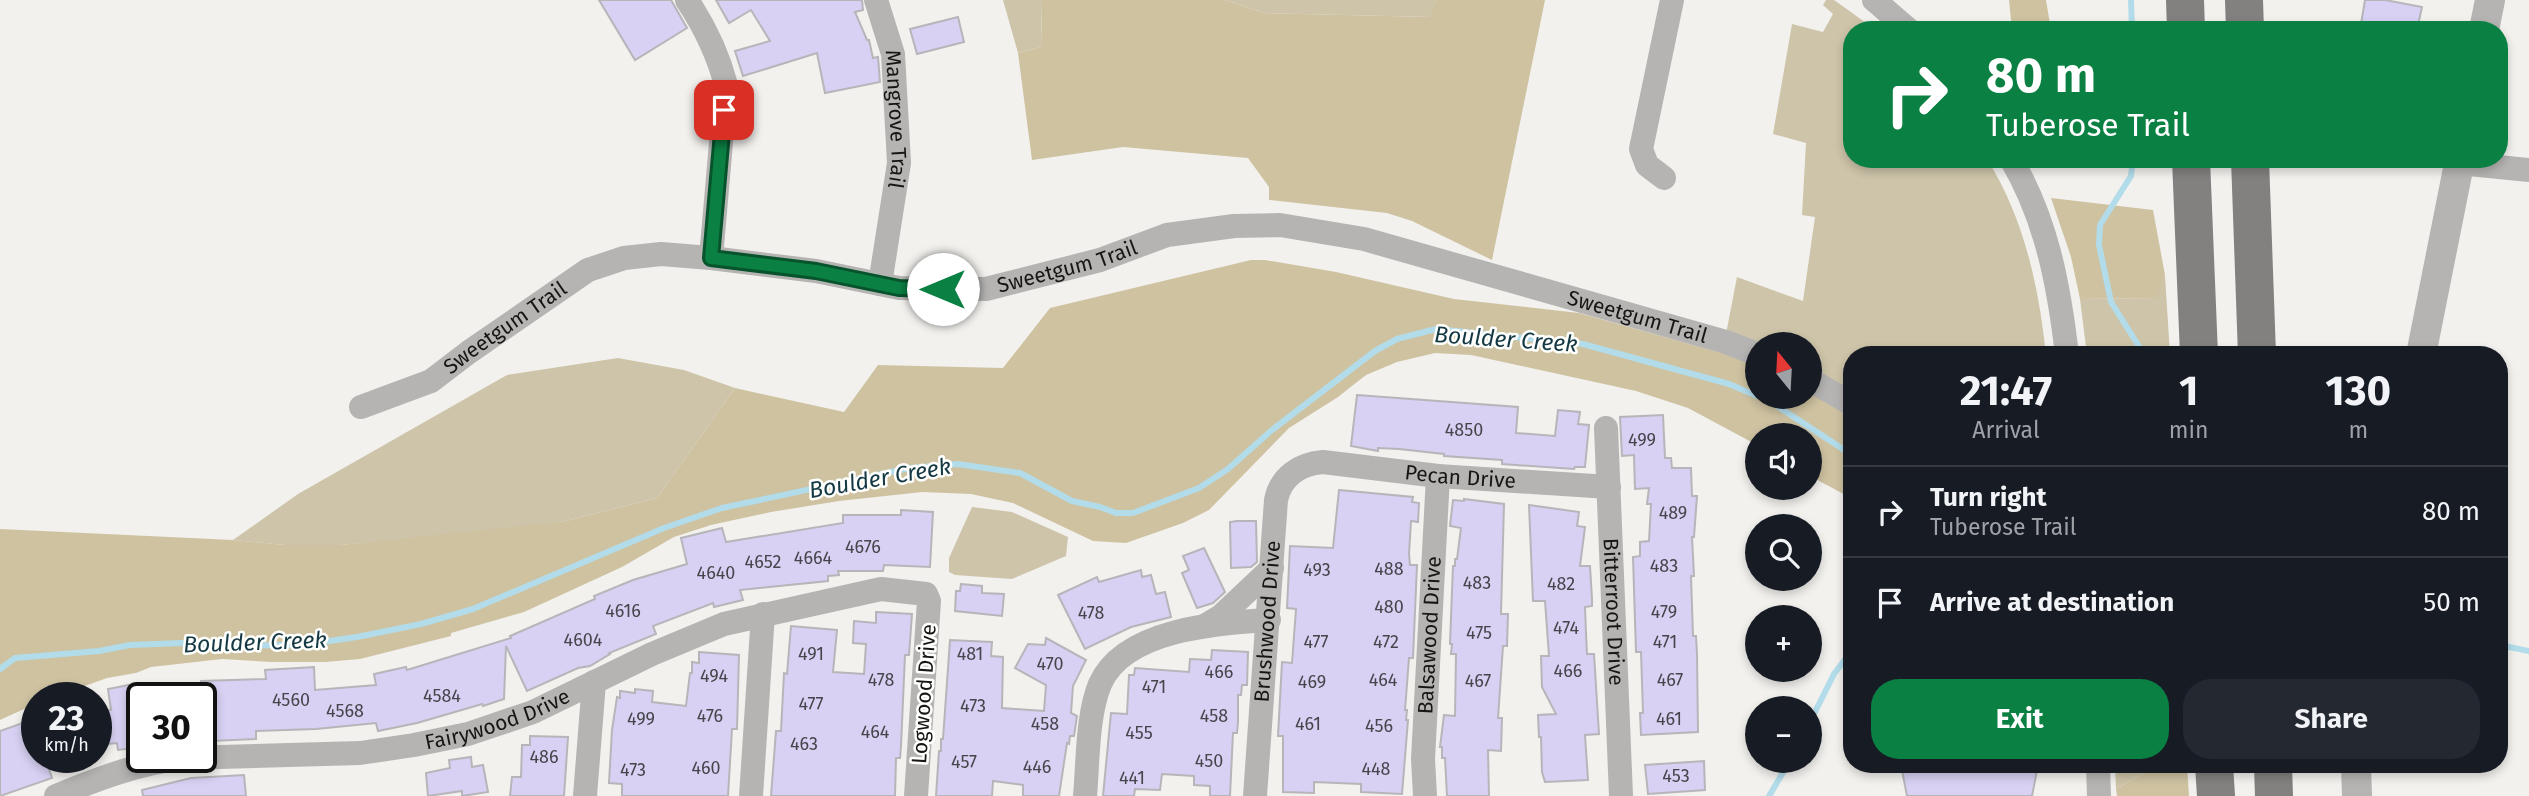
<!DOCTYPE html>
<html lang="en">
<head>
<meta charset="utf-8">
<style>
  :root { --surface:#171b24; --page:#242831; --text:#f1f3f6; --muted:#9ea1a6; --line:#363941; --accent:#0b8043 }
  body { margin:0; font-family:"Fira Sans",sans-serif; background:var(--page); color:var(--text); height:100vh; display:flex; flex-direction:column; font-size:26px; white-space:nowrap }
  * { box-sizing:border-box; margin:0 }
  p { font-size:23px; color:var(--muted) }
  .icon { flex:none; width:38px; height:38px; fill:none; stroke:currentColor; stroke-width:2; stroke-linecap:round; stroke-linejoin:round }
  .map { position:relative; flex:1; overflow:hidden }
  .details { position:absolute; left:1843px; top:346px; width:665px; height:427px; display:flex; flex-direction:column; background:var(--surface); border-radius:28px; box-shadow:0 4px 10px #0003 }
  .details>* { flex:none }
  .top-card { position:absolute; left:1843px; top:21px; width:665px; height:147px; border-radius:28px; box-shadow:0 4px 10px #0003; background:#0b8043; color:#fff; overflow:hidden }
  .needle { width:46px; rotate:342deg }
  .tools { position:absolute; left:1745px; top:332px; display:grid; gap:14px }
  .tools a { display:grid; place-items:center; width:77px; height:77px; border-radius:50%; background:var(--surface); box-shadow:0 4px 10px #0003; font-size:35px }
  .speed { position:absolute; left:21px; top:682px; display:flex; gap:14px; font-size:35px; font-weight:700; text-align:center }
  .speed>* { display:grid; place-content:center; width:91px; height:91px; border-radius:50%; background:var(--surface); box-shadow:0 4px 10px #0003; line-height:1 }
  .speed small { font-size:18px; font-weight:400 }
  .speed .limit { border:4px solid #111; border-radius:10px; background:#fff; color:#111 }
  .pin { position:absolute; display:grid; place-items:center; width:60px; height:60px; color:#fff; margin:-30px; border-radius:14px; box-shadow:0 4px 10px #0006 }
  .me { position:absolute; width:77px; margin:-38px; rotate:270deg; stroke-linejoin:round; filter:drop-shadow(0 0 5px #0008) }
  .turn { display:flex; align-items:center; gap:24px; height:147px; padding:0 28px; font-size:32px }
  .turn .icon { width:91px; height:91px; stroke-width:2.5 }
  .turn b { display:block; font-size:49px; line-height:60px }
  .eta { display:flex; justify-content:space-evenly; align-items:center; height:119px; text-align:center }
  .eta b { font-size:42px; font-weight:700; line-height:49px }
  .button { display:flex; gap:14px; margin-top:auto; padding:14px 28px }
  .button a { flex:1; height:80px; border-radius:28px; background:var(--accent); color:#fff; font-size:28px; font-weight:700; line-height:80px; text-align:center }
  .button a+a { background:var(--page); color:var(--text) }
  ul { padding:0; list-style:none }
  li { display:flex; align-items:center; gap:21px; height:91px; padding:0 28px; border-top:2px solid var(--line) }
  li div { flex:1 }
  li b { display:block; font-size:26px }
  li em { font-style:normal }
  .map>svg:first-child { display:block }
</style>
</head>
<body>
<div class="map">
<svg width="2529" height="796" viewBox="0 0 2529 796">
  <rect width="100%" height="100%" fill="#f2f1ee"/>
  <g fill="#cdc4a9">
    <path d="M 1003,0 L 1042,0 L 1041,47 L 1018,53 Z"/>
    <path d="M 1225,0 L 1436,0 L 1431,17 L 1264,13 Z"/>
    <path d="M 1826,0 L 1834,0 L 1876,30 L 1852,30 L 1852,159 L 1987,159 C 2024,218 2039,287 2046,355 L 1852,355 L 1851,392 L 1810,370 L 1810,345 L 1757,345 L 1726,334 L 1737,277 L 1803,301 L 1815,217 L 1802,215 L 1806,143 L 1773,134 L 1792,24 L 1823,32 L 1833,14 L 1823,5 Z"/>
    <path d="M 2165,275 L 2170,355 L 2087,355 L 2080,299 L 2156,298 Z"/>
    <path d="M 618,358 L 684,370 L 735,388 L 657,498 L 566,521 L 479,532 L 341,545 L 285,545 L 233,540 L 298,494 L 507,375 Z"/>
    <path d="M 972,507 L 1012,512 L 1068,537 L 1066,556 L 1012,579 L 955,575 L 949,572 L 949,558 Z"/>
    <path d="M 2115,765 L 2158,765 L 2116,789 Z"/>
  </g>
  <g fill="#cec2a1">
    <path d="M 1042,0 L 1225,0 L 1264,13 L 1430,17 L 1436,0 L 1545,0 L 1492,260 L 1412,221 L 1387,213 L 1269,200 L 1269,187 L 1248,158 L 1123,147 L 1032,160 L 1018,53 L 1041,47 Z"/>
    <path d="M 2009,0 L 2046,0 L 2051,30 L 2012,30 Z"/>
    <path d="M 2051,198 L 2153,210 L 2165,275 L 2157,298 L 2080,299 L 2071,257 Z"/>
    <path d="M 1251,260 L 1265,260 L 1336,272 L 1454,299 L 1579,313 L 1757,363 L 1757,397 L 1810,397 L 1810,391 L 1851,416 L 1851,498 L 1810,476 L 1810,436 L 1757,436 L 1757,445 L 1688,408 L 1636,391 L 1471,355 L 1435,353 L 1397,362 L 1366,375 L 1338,397 L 1289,428 L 1209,510 L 1183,523 L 1126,543 L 1093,541 L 1013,503 L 971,494 L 922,492 L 839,501 L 771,512 L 711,525 L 674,537 L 622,567 L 524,612 L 451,633 L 451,636 L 360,659 L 325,662 L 271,662 L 222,659 L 151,667 L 136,673 L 107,678 L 51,698 L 37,698 L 37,703 L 0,720 L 0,529 L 233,540 L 285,545 L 341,545 L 566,521 L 657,498 L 735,388 L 844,412 L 878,365 L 1003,368 L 1050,308 Z"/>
    <path d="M 2158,765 L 2187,765 L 2189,796 L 2117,796 L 2116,789 Z"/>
  </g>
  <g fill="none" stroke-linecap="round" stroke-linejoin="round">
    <g stroke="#b3dcea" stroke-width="6">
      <path d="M 2131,0 L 2132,30"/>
      <path d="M 2133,159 L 2131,176 L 2100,225 L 2099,245 L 2111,302 L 2140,348 L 2141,355"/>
      <path d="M 1760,397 L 1771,402 L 1852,455"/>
      <path d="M 2499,645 L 2529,651"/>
      <path d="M 0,669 L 15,658 L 99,651 L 130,645 L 182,643 L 219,646 L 301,645 L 357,637 L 421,624 L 473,609 L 664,528 L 722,508 L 910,468 L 958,464 L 1020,473 L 1072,501 L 1100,507 L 1116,513 L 1133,513 L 1199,488 L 1228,469 L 1272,430 L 1375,351 L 1397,339 L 1436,329 L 1583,344 L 1729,384 L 1757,396"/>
      <path d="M 1810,722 L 1834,674 L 1852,650"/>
      <path d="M 1769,796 L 1790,761"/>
    </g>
  </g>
  <g fill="#d8d1f3" stroke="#b6b5b9" stroke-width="2">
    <path d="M 599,0 L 671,0 L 687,28 L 635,60 Z"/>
    <path d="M 716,0 L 862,0 L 863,10 L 855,12 L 867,40 L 869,40 L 873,58 L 878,57 L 880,82 L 825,93 L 817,53 L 743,76 L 735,51 L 770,41 L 751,10 L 729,23 Z"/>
    <path d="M 2365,0 L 2385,0 L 2422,7 L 2417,30 L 2360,30 Z"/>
    <path d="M 958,17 L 964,42 L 917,54 L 910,29 Z"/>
    <path d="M 1357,395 L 1518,407 L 1516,433 L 1555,436 L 1558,410 L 1580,412 L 1578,424 L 1589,425 L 1585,467 L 1575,467 L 1574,469 L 1502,464 L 1502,460 L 1444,456 L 1444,454 L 1399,449 L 1378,448 L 1378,451 L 1351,446 Z"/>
    <path d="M 1663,415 L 1665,458 L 1671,458 L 1672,468 L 1691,468 L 1692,496 L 1697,496 L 1694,537 L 1692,537 L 1694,576 L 1691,576 L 1693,636 L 1696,636 L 1697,654 L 1698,732 L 1641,735 L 1640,713 L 1643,713 L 1641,652 L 1636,652 L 1633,557 L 1640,556 L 1640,542 L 1649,541 L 1651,504 L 1647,504 L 1649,488 L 1635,489 L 1634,455 L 1622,456 L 1620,417 Z"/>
    <path d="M 1339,490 L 1413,497 L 1412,502 L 1419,503 L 1418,522 L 1411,521 L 1409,554 L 1410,565 L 1417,565 L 1413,658 L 1409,658 L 1405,710 L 1407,710 L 1406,720 L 1408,720 L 1402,794 L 1361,792 L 1361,784 L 1314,782 L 1314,793 L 1283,792 L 1283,736 L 1278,736 L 1282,662 L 1292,663 L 1296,609 L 1287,608 L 1290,546 L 1333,548 Z"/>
    <path d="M 1464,499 L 1504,504 L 1501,614 L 1508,614 L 1507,646 L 1503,646 L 1498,718 L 1502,718 L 1501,751 L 1488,750 L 1489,796 L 1447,796 L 1445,758 L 1442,758 L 1442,747 L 1440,747 L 1444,715 L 1455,716 L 1456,654 L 1451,654 L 1452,644 L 1450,644 L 1453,566 L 1455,566 L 1455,559 L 1457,559 L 1461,528 L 1450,526 L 1453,500 L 1464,501 Z"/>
    <path d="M 1529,505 L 1579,512 L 1577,526 L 1585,527 L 1580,566 L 1590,566 L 1592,599 L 1592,606 L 1585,607 L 1586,633 L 1587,654 L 1594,654 L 1599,734 L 1585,735 L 1588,780 L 1545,782 L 1542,772 L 1541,737 L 1539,737 L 1538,715 L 1556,714 L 1542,687 L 1541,656 L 1549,656 L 1545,601 L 1533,601 Z"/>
    <path d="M 901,510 L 933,512 L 930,567 L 884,565 L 883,571 L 838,571 L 839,575 L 828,576 L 828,581 L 740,590 L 743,600 L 714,607 L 713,603 L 653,626 L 656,634 L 609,653 L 610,654 L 590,666 L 578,668 L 527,691 L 506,646 L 504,699 L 483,706 L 482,704 L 472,707 L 417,723 L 378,731 L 376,723 L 316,729 L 256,731 L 256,739 L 212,741 L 212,735 L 201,736 L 201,698 L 165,698 L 164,688 L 201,683 L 201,681 L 266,679 L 265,670 L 314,667 L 315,690 L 376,685 L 374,674 L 406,667 L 407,670 L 511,638 L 510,636 L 595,599 L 594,596 L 633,580 L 687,564 L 681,538 L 722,528 L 726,542 L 843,523 L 843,515 L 901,515 Z"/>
    <path d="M 1237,521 L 1256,521 L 1257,562 L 1251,567 L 1231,568 L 1230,522 Z"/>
    <path d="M 1204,548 L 1225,592 L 1213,603 L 1197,608 L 1182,573 L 1189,570 L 1183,556 Z"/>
    <path d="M 1141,570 L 1142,577 L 1151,575 L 1156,594 L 1165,592 L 1171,617 L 1131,627 L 1085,649 L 1058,595 L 1097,577 L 1099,582 Z"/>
    <path d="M 961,584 L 982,586 L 982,593 L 1004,594 L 1002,616 L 955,611 L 956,591 L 960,591 Z"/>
    <path d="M 876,612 L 912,614 L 909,655 L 905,655 L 901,746 L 900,758 L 896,758 L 895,796 L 771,796 L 776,731 L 781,731 L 784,673 L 787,674 L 791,626 L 837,630 L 833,672 L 864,674 L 866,644 L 853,643 L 854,621 L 876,623 Z"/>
    <path d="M 1046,638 L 1086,660 L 1073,686 L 1071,713 L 1077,716 L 1074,736 L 1070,736 L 1069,744 L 1067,743 L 1059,796 L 1023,796 L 1023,785 L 993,781 L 992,796 L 936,796 L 939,751 L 941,751 L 941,739 L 943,739 L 950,640 L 992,642 L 991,656 L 1003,657 L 1002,708 L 1044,711 L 1046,685 L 1015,668 L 1028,644 L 1045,645 Z"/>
    <path d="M 1212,650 L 1248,652 L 1247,685 L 1242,685 L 1241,695 L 1238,695 L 1238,722 L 1237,733 L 1233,733 L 1230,796 L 1210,796 L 1210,786 L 1194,785 L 1194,776 L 1162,774 L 1160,790 L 1135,789 L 1134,796 L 1103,796 L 1111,713 L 1127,714 L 1129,675 L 1134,675 L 1135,668 L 1189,672 L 1190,659 L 1211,660 Z"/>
    <path d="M 699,652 L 739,655 L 737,729 L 732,729 L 728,796 L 622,796 L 622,784 L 609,783 L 612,730 L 617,697 L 620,698 L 620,691 L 635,693 L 635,689 L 653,691 L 652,702 L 686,706 L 690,673 L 692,673 L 692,662 L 699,663 Z"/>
    <path d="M 134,684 L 135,692 L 142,691 L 142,747 L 118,750 L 117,743 L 108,744 L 103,711 L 111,710 L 108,689 Z"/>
    <path d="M 31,720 L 37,735 L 37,758 L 45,758 L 52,778 L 0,796 L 0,731 Z"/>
    <path d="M 530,736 L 568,737 L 564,796 L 510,796 L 512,777 L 521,777 L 522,745 L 530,745 Z"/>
    <path d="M 471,757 L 472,767 L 483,765 L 488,792 L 462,796 L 462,791 L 428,796 L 426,773 L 450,768 L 449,760 Z"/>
    <path d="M 1704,761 L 1705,790 L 1648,794 L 1645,765 Z"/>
    <path d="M 1901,765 L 2038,765 L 2032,796 L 1907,796 Z"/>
    <path d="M 244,775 L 246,796 L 143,796 L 142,790 L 191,778 Z"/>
  </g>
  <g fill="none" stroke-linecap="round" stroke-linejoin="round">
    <g stroke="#b5b4b3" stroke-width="24">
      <path d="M 687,0 C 705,27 718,54 726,85 L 711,258"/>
      <path id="s1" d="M 876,0 L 893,54 L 899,163 L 880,284"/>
      <path d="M 1874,0 L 1909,30"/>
      <path d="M 2011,159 C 2047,220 2059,286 2067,355"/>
      <path d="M 2459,163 L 2529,170"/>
      <path d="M 1664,178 L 1647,165 L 1641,149 L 1672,0"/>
      <path d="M 1810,380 L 1852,404"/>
      <path id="s2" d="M 361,407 L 431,381 L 469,352 L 588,270 L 624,258 L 661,254 L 711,258 L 816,271 L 899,288 L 986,289 L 1100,260 L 1167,235 L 1234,226 L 1280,225 L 1364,239 L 1726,342 L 1757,354"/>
      <path id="s3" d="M 1606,428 L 1621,796"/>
      <path d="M 1206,625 L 1221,616 L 1272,568"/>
      <path d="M 2098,765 L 2099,796"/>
      <path id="s4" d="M 56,796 C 97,779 139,763 183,758 L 360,753 L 414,745 L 468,734 L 533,712 L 652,654 L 724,624 L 881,589 L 926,594 L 929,601 L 916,796"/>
      <path d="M 585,796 L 594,682"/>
      <path d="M 751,796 L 763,614"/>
      <path d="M 1085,796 C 1088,763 1087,715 1100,684 C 1124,629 1218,623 1269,620"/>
      <path id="s5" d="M 1255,796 L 1276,500 C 1281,476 1300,464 1323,462 L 1438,476 L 1609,487"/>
      <path id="s6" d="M 1425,796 L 1423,759 L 1438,476"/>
    </g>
    <g stroke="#b5b4b3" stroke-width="30">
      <path d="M 2484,30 L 2490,0"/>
      <path d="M 2421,355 L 2460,159"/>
      <path d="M 2356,765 L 2357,796"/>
    </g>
    <g stroke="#838080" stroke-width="38">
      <path d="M 2185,0 L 2186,30"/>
      <path d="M 2244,0 L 2245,30"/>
      <path d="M 2191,159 L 2199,355"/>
      <path d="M 2250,159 L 2257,355"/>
      <path d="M 2214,765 L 2216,796"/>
      <path d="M 2273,765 L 2274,796"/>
    </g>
  </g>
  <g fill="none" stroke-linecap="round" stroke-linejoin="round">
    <g stroke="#07532c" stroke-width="18">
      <path id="route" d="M 724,110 L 711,258 L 816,271 L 899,288 L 943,289"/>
    </g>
    <use href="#route" stroke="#0b8043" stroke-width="12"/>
  </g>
  <g text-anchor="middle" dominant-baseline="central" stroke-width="5" stroke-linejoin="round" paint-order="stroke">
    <g font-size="18" fill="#47454c">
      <text x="1464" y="430">4850</text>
      <text x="1642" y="440">499</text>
      <text x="1673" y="513">489</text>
      <text x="863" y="547">4676</text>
      <text x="813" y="558">4664</text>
      <text x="763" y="562">4652</text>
      <text x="1664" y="566">483</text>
      <text x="1389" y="569">488</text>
      <text x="1317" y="570">493</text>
      <text x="716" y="573">4640</text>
      <text x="1477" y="583">483</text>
      <text x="1561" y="584">482</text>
      <text x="1389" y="607">480</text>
      <text x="623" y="611">4616</text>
      <text x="1664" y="612">479</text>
      <text x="1091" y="613">478</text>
      <text x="1566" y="628">474</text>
      <text x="1479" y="633">475</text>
      <text x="583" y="640">4604</text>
      <text x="1316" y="642">477</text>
      <text x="1386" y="642">472</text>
      <text x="1665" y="642">471</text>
      <text x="811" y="654">491</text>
      <text x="970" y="654">481</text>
      <text x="1050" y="664">470</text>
      <text x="1568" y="671">466</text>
      <text x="1219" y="672">466</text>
      <text x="714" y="676">494</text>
      <text x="881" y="680">478</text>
      <text x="1383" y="680">464</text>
      <text x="1670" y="680">467</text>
      <text x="1478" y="681">467</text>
      <text x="1312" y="682">469</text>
      <text x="1154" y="687">471</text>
      <text x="442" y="696">4584</text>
      <text x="291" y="700">4560</text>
      <text x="811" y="704">477</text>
      <text x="973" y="706">473</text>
      <text x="345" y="711">4568</text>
      <text x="710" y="716">476</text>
      <text x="1214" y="716">458</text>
      <text x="641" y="719">499</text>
      <text x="1669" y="719">461</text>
      <text x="1045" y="724">458</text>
      <text x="1308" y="724">461</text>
      <text x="1379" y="726">456</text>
      <text x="875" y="732">464</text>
      <text x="1139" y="733">455</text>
      <text x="804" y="744">463</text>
      <text x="544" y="757">486</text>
      <text x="1209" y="761">450</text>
      <text x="964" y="762">457</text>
      <text x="1037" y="767">446</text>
      <text x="706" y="768">460</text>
      <text x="1376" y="769">448</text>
      <text x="633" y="770">473</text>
      <text x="1676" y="776">453</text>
      <text x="1132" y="778">441</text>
    </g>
    <g font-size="21" fill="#171615" stroke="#fffffd">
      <text stroke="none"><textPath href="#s1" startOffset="122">Mangrove Trail</textPath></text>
      <text stroke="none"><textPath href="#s2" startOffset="754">Sweetgum Trail</textPath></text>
      <text stroke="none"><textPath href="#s2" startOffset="1342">Sweetgum Trail</textPath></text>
      <text stroke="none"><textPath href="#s2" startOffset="166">Sweetgum Trail</textPath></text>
      <text stroke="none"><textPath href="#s5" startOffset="500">Pecan Drive</textPath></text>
      <text stroke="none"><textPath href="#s3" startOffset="184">Bitterroot Drive</textPath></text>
      <text stroke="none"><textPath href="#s5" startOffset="175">Brushwood Drive</textPath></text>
      <text stroke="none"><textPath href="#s6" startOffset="161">Balsawood Drive</textPath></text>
      <text transform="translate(924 694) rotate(-86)">Logwood Drive</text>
      <text stroke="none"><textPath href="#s4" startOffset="452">Fairywood Drive</textPath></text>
    </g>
    <g font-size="23" font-style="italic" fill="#143944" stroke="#fffffd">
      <text transform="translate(1506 339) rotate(4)">Boulder Creek</text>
      <text transform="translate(880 478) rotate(-10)">Boulder Creek</text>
      <text transform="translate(255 642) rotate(-2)">Boulder Creek</text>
    </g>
  </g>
</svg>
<div class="tools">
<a><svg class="needle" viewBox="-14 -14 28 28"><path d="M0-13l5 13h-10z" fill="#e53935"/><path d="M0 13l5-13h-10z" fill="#9ea1a6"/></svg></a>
<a><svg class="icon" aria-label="sound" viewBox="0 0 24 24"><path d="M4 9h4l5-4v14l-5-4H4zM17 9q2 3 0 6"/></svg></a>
<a><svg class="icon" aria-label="search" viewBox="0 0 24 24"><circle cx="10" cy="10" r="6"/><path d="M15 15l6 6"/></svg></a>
<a>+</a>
<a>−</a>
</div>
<div class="speed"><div>23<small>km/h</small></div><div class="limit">30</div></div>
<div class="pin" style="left:724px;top:110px;background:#d93025"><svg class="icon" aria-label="arrive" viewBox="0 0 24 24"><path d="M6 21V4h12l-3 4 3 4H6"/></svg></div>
<svg class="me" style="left:943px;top:289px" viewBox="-20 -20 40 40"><circle r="19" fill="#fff"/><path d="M0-13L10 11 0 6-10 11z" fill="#0b8043"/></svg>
<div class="top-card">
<div class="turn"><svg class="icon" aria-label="right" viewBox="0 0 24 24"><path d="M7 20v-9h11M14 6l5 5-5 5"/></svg><div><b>80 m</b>Tuberose Trail</div></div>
</div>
<section class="details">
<div class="eta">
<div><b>21:47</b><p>Arrival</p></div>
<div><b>1</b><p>min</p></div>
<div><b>130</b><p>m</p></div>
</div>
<ul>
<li><svg class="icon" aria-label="right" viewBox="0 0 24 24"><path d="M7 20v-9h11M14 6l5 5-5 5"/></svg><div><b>Turn right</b><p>Tuberose Trail</p></div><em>80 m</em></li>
<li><svg class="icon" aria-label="arrive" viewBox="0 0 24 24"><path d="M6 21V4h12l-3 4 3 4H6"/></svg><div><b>Arrive at destination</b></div><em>50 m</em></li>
</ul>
<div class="button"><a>Exit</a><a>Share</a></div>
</section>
</div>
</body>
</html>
